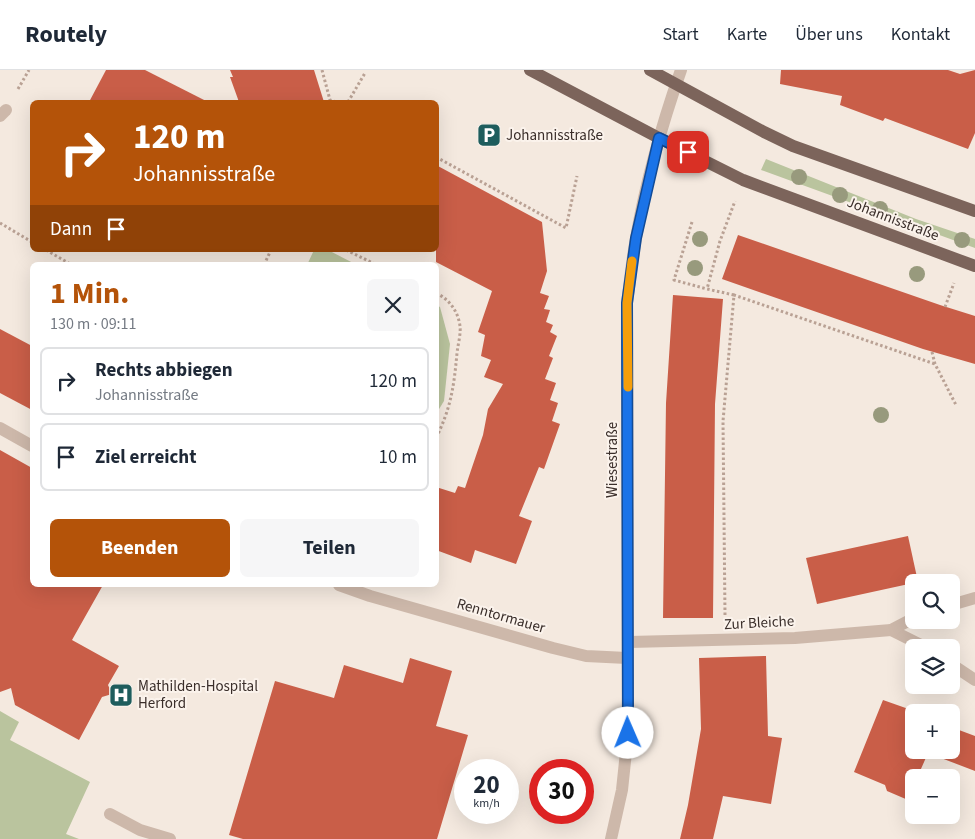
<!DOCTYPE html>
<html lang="de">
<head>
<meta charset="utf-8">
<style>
  :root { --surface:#fff; --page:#f6f6f7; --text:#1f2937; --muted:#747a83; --line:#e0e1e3; --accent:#b45309 }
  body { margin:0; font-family:"Source Sans 3",sans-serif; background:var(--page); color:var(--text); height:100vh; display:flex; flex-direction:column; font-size:19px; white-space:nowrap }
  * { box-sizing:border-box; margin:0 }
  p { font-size:16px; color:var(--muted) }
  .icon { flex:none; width:28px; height:28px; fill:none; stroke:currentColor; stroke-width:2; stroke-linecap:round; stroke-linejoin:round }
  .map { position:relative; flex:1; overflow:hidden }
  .details { position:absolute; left:30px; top:192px; width:409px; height:325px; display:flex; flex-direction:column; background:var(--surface); border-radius:8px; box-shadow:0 5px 20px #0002 }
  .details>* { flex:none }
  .top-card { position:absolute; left:30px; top:30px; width:409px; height:152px; border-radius:8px; box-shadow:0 5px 20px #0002; background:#b45309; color:#fff; overflow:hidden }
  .controls { position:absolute; left:905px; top:504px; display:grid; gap:10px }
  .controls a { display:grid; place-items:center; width:55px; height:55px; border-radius:8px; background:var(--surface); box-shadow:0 5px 20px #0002; font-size:25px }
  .speed { position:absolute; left:454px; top:689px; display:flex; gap:10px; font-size:25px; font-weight:700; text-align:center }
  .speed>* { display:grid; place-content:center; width:65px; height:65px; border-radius:50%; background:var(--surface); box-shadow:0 5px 20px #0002; line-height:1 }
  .speed small { font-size:12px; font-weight:400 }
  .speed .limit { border:8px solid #d22; background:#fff; color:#111 }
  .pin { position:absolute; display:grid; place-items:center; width:42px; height:42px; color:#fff; margin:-21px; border-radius:10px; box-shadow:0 2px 8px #0006 }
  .me { position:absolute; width:55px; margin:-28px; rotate:359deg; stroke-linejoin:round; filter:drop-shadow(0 0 4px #0008) }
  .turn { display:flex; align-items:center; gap:18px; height:105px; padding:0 20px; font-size:22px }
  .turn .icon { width:65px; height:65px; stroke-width:2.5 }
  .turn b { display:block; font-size:35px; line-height:42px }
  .then { display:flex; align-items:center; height:48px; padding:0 20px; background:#0003; gap:10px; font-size:19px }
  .round { display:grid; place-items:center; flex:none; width:52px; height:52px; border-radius:8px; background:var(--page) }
  .overview { display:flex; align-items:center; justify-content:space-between; height:85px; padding:0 20px }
  h1 { font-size:30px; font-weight:700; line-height:38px; color:var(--accent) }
  .cta { display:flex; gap:10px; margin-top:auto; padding:10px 20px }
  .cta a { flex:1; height:58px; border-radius:8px; background:var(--accent); color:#fff; font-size:20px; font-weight:700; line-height:58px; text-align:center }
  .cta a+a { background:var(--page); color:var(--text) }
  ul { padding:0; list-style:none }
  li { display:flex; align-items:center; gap:15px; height:68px; margin:0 10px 8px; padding:0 10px; border:2px solid var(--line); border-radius:8px }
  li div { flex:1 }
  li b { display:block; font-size:19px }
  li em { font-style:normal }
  header { display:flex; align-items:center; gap:30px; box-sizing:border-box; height:70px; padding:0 25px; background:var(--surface); border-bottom:1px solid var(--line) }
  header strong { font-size:24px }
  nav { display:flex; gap:28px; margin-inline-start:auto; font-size:18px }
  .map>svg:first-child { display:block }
</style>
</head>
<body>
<header>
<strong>Routely</strong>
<nav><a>Start</a><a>Karte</a><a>Über uns</a><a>Kontakt</a></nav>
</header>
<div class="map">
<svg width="975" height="769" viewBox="0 0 975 769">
  <rect width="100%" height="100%" fill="#f4e9df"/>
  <g fill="#bac49e">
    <path d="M 766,89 L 916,149 L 975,169 L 975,178 L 761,100 Z"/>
    <path d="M 314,180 L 328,180 L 357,195 L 307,195 Z"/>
    <path d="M 436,235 L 440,237 L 450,274 L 444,331 L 436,344 Z"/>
    <path d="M 0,641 L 19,652 L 10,670 L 90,712 L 66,764 L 79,769 L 0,769 Z"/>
  </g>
  <g fill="#c95e48">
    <path d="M 106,0 L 145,0 L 208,32 L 89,32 Z"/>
    <path d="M 230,0 L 314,0 L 324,32 L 239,32 L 230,7 L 233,7 Z"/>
    <path d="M 781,0 L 948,0 L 960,4 L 975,0 L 975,63 L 968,79 L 885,48 L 883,51 L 840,35 L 842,26 L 780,14 Z"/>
    <path d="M 436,95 L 542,152 L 547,201 L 540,223 L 549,226 L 544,239 L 550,240 L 546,252 L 553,255 L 550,262 L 557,266 L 549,286 L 553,288 L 545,309 L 556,313 L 550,330 L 558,333 L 552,351 L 560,354 L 544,399 L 539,397 L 519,446 L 532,451 L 516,494 L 475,480 L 471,493 L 436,480 L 436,417 L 455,423 L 458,416 L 465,418 L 483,365 L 488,339 L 503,314 L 484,307 L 491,290 L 481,286 L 485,265 L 478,262 L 492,221 L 436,192 Z"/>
    <path d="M 738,165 L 940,235 L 975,246 L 975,294 L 923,279 L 722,209 Z"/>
    <path d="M 673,225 L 723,229 L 715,334 L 713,548 L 663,548 L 666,333 Z"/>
    <path d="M 0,259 L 32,276 L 32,340 L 0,323 Z"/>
    <path d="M 0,380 L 32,398 L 32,515 L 103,515 L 72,570 L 119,596 L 108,615 L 112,624 L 102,627 L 79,670 L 15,635 L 11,618 L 0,622 Z"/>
    <path d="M 908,466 L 918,512 L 817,534 L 806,488 Z"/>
    <path d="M 766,586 L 768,666 L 782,668 L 771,734 L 723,726 L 713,769 L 680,769 L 688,735 L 701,659 L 699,588 Z"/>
    <path d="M 410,588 L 452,601 L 436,656 L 468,665 L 437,769 L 243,769 L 229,765 L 275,611 L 334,628 L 344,595 L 403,613 Z"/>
    <path d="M 883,630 L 917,642 L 914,642 L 914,680 L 951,680 L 951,657 L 975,666 L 975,701 L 928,683 L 917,708 L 914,708 L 914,716 L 908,730 L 887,721 L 885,715 L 854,702 Z"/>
  </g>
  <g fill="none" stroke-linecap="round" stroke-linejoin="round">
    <g stroke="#b9a194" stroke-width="3" stroke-dasharray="2.5 2.5" stroke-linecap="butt">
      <path d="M 322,0 L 330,30 L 336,32"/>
      <path d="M 18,19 L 29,0"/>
      <path d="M 348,32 L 365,3"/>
      <path d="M 436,87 L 566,158 L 577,106"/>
      <path d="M 692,152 L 674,210 L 707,219"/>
      <path d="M 0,153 L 32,172"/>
      <path d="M 46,180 L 72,195"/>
      <path d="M 346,180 L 377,195"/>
      <path d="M 264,195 L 271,180"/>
      <path d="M 436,223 C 449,229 458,241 460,256 C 461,264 458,274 457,283 C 454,316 451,338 436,368"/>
      <path d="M 734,225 L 707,219 L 720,171 L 735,131"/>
      <path d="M 945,237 L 954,213"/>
      <path d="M 932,282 L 935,294 L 956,335"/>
      <path d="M 725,545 L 723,351 L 734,225 L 935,294"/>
    </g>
    <g stroke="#cdb8aa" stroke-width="12">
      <path d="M 0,46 L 6,40"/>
      <path d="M 0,358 L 32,376"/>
      <path d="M 339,515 L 370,526 L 553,578 L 586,586 L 627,588"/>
      <path d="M 951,535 L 975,528"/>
      <path d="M 891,560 L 927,578"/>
      <path d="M 629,572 L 795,568 L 891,560 L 914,548"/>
      <path d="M 951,594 L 975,610"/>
      <path d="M 110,744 L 140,760 L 170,769"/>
      <path d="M 611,769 L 622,720 L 628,663 L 627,233 C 630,211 632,189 636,168 C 646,111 662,54 681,0"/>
    </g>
    <g stroke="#7c645b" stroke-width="12">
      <path d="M 530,0 L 659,68 L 743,110 L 975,196"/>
      <path d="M 650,0 L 764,62 L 793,76 L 975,141"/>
    </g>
  </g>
  <g fill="#989a7d">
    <circle cx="799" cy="107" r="8"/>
    <circle cx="840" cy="125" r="8"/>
    <circle cx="880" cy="139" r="8"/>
    <circle cx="700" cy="169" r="8"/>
    <circle cx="962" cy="170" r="8"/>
    <circle cx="695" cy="198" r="8"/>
    <circle cx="917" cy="204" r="8"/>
    <circle cx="881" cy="345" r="8"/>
  </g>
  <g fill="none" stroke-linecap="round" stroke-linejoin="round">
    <g stroke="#114b97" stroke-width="12">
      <path id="route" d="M 628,663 L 627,233 L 636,168 L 659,68 L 688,82"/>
    </g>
    <use href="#route" stroke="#1a73e8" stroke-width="9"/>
    <path stroke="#f59e0b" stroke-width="9" d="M 628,317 L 627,233 L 632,191"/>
  </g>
  <defs>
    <g id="parking-square" transform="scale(1.25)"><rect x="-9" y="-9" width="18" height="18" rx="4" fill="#1e5d5d" stroke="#fbf3ec"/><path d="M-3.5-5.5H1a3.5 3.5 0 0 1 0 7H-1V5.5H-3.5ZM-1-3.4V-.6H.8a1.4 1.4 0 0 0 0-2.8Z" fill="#fff"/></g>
    <g id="hospital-square" transform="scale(1.25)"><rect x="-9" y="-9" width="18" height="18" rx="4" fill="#1e5d5d" stroke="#fbf3ec"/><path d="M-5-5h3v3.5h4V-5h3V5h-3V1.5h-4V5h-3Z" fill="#fff"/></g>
  </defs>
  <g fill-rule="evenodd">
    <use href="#parking-square" x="489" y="65"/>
    <use href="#hospital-square" x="121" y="625"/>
  </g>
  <g text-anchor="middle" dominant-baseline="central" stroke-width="4" stroke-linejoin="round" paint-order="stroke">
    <g font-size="15" fill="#3a2e2a" stroke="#fbf3ec" text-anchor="start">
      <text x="506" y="65">Johannisstraße</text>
      <text x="138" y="616">Mathilden-Hospital<tspan x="138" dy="17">Herford</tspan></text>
    </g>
    <g font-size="15" fill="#3a2e2a" stroke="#fbf3ec">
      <text transform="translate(893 149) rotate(21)">Johannisstraße</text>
      <text transform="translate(612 390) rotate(-90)">Wiesestraße</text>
      <text transform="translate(501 546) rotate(16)">Renntormauer</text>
      <text transform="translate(759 553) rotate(-3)">Zur Bleiche</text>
    </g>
  </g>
</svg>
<div class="controls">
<a><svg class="icon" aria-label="search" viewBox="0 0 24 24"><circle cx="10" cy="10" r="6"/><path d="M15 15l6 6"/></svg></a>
<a><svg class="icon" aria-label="layers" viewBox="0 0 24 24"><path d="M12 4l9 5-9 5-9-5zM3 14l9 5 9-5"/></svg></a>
<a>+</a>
<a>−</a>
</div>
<div class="speed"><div>20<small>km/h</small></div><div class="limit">30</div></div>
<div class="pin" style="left:688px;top:82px;background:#d93025"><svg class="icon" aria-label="arrive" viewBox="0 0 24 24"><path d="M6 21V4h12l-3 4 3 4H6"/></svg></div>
<svg class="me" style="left:628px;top:663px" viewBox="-20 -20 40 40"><circle r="19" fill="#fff"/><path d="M0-13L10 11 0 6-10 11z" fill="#1a73e8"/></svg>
<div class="top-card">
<div class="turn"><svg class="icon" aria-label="right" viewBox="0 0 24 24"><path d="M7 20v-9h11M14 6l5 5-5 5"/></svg><div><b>120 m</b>Johannisstraße</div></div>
<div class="then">Dann<svg class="icon" aria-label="arrive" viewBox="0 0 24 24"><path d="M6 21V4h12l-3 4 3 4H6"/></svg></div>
</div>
<section class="details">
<div class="overview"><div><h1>1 Min.</h1><p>130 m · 09:11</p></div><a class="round"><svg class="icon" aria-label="close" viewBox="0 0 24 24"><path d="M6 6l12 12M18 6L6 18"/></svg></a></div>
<ul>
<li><svg class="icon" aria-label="right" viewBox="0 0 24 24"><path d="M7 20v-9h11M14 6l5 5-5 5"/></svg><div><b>Rechts abbiegen</b><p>Johannisstraße</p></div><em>120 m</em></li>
<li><svg class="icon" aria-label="arrive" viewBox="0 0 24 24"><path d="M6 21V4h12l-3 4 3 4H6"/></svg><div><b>Ziel erreicht</b></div><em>10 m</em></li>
</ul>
<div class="cta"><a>Beenden</a><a>Teilen</a></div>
</section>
</div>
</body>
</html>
